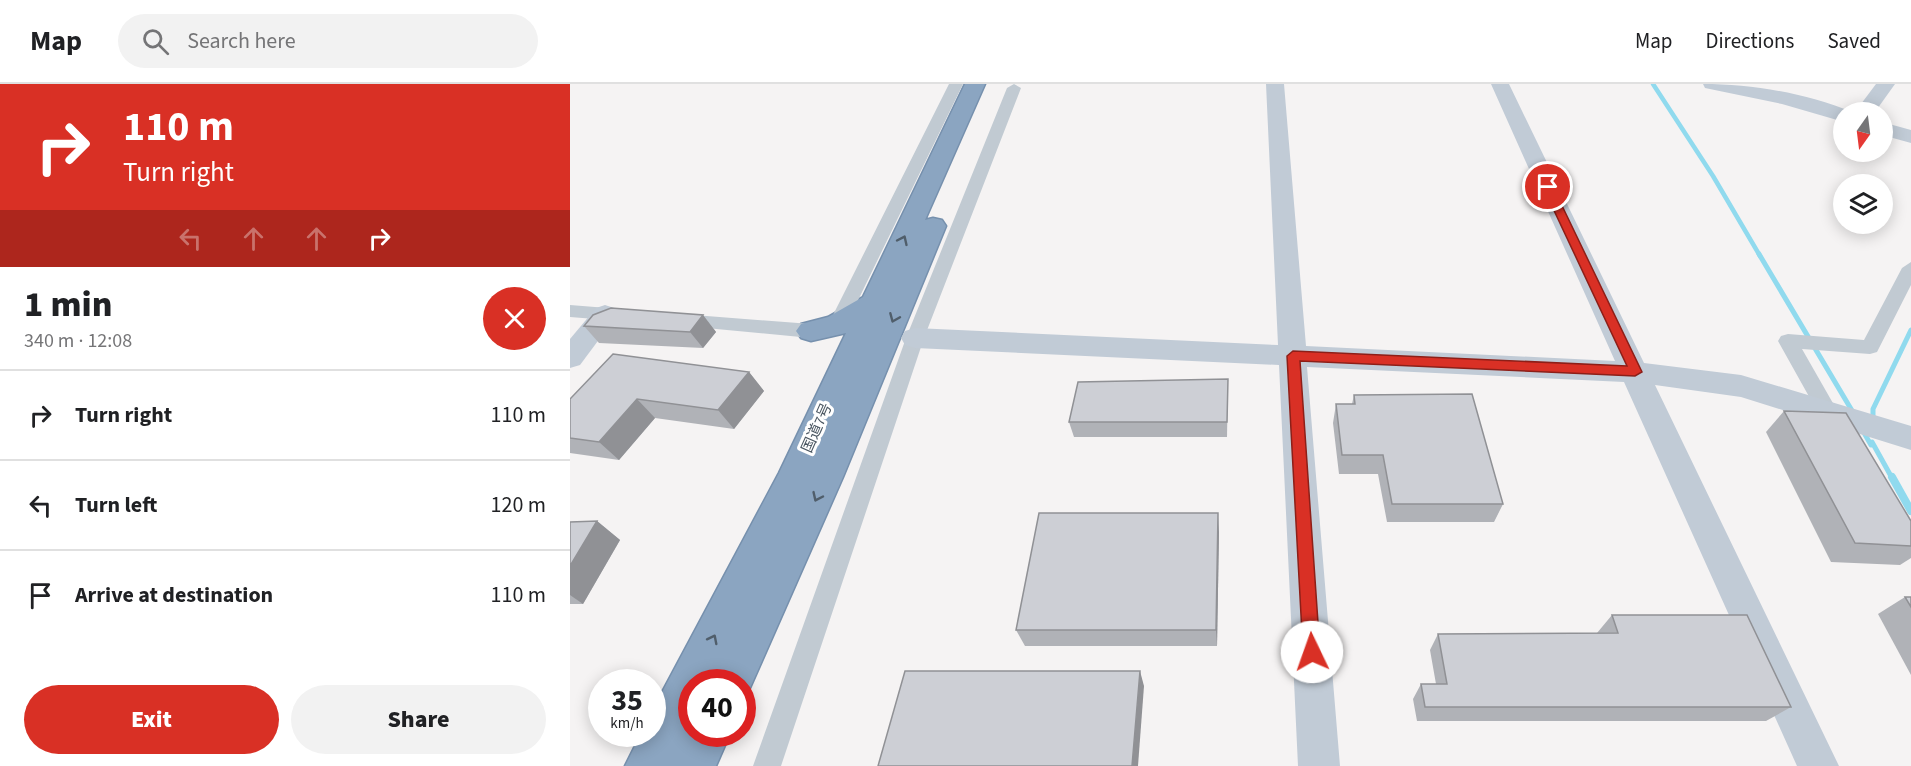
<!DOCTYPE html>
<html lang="en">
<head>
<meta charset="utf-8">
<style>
  :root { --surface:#fff; --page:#f2f2f2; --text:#202124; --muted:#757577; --line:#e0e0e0; --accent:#d93025 }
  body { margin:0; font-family:"Source Sans 3","Noto Sans JP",sans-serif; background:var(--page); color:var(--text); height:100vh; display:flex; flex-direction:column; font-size:22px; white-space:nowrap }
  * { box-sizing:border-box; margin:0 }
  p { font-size:20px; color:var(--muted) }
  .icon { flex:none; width:33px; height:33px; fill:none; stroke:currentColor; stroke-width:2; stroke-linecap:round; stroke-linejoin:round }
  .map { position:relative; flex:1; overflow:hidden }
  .panel { display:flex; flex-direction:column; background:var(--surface); width:570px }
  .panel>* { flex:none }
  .guide { background:#d93025; color:#fff; overflow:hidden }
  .needle { width:39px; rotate:194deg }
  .controls { position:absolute; left:1263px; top:18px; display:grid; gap:12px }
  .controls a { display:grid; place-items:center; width:60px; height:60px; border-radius:50%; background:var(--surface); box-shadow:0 3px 15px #0003; font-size:30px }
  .speed { position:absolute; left:18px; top:585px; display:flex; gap:12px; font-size:30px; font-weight:700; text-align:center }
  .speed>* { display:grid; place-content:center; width:78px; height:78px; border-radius:50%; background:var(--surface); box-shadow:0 3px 15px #0003; line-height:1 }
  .speed small { font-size:15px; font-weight:400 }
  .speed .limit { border:9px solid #d22; background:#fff; color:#111 }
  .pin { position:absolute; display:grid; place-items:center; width:51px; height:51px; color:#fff; margin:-26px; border:3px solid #fff; border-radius:50%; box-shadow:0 2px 6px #0007 }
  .me { position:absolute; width:66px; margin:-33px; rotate:357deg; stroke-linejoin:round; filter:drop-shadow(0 0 4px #0008) }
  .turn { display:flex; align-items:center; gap:21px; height:126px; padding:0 24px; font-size:27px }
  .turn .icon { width:78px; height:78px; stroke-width:2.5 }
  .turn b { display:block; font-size:42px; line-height:51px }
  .lanes { display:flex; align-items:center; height:57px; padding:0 24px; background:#0003; justify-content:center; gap:30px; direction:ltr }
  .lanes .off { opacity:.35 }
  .round { display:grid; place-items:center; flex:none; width:63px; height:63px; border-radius:32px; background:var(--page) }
  .headline { display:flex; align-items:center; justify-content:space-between; height:102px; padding:0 24px }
  h1 { font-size:36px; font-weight:800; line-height:45px }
  .primary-button { display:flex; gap:12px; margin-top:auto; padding:12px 24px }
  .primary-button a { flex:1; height:69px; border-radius:36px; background:var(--accent); color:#fff; font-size:24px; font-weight:800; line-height:69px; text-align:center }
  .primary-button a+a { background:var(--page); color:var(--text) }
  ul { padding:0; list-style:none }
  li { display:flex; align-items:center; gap:18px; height:90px; padding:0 24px; border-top:2px solid var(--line) }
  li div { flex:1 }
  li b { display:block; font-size:22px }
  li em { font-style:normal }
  header { display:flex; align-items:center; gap:36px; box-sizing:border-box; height:84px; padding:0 30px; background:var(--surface); border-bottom:2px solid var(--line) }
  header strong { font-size:28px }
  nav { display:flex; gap:33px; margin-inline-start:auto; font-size:21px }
  .search { width:420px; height:54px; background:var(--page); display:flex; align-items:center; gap:15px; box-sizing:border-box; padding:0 21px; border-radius:33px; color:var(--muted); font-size:22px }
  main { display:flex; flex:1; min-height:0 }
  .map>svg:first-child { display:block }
</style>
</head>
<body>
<header>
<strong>Map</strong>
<div class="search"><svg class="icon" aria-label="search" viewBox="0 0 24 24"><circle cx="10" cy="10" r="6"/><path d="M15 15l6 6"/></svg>Search here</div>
<nav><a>Map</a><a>Directions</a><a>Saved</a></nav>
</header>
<main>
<section class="panel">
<div class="guide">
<div class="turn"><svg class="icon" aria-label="right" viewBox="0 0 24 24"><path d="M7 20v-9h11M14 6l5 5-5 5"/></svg><div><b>110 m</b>Turn right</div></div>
<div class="lanes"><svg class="icon off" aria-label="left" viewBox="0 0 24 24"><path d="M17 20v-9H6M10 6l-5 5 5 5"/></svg><svg class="icon off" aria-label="ahead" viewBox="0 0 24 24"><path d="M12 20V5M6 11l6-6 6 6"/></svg><svg class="icon off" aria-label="ahead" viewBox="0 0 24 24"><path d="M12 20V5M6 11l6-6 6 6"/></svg><svg class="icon" aria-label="right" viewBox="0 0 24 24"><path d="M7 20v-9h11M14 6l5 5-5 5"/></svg></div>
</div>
<div class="headline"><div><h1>1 min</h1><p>340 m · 12:08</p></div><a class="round" style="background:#d93025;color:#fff"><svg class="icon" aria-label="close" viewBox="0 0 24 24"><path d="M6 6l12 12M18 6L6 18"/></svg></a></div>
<ul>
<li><svg class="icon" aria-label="right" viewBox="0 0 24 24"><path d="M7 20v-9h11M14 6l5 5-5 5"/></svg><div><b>Turn right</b></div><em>110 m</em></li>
<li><svg class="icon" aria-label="left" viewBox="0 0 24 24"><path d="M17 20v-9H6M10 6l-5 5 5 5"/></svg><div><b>Turn left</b></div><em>120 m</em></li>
<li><svg class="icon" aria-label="arrive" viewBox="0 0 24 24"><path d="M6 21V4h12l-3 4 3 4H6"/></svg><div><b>Arrive at destination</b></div><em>110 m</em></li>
</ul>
<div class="primary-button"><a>Exit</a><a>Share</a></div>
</section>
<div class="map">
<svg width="1341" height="682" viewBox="0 0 1341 682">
  <rect width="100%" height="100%" fill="#f5f3f3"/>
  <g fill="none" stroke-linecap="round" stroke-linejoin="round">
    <path stroke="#90daee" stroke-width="4.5" d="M 1083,0 L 1143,92 L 1190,172"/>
    <g stroke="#90daee" stroke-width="5">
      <path d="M 1189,170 L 1284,330"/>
      <path d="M 1303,339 L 1303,325 L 1341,246"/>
      <path d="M 1293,347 L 1301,361"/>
      <path d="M 1302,358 L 1322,394"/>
    </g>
    <path stroke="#90daee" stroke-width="8" d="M 1322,393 L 1341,427"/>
    <g stroke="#7690ad" stroke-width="3">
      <path id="highway" d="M 395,0 L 415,0 L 355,136 L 363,134 L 372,136 L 376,142 L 273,393 L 176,613 L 172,614 L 172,598 L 122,598 L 122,650 L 160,650 L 146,682 L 55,682 L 71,650 L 82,650 L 82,627 L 209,389 L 276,249 L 241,257 L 231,254 L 226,247 L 231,240 L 258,233 L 293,213 Z"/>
    </g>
    <g fill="#c1cad2" fill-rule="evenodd">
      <path d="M 379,0 L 393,0 L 276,241 L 274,246 L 260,246 L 258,241 Z"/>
      <path d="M 444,0 L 451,4 L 354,254 L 211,682 L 183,682 L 336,254 L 437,4 Z"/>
      <path d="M 1341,178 L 1341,201 L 1307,268 L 1300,270 L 1232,265 L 1268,328 L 1265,334 L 1258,336 L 1251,334 L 1208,257 L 1211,252 L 1218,250 L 1294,256 L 1332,184 Z"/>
      <path d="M 0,221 L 50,225 L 57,227 L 59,231 L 57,235 L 50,237 L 0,233 Z"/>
      <path d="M 111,230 L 241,240 L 248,242 L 250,247 L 248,252 L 241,254 L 104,241 L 102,236 L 104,231 Z"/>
    </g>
    <g fill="#c1cbd6" fill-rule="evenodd">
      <path d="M 696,0 L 714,0 L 736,262 L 1045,277 L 921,0 L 939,0 L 1074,279 L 1171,291 L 1341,342 L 1341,366 L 1171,313 L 1085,301 L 1269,682 L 1227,682 L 1054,298 L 737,283 L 770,682 L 728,682 L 709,281 L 345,264 L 335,261 L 331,254 L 335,247 L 345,244 L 708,261 Z"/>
      <path d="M 1133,0 C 1182,0 1236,9 1282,28 L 1274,28 L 1274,38 L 1212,20 L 1135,4 Z"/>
      <path d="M 1306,0 L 1325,0 L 1305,28 L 1285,28 Z"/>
      <path d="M 1312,38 L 1341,46 L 1341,59 L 1312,51 Z"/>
      <path d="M 35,221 L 44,224 L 48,230 L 10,281 L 0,284 L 0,255 L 26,224 Z"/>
    </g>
    <use href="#highway" fill="#8ba5c1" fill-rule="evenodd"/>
  </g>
  <g fill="#b0b2b7">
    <path d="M 133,231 L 146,248 L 133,264 L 29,259 L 14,242 Z"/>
    <path d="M 179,288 L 194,307 L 164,345 L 85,334 L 49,376 L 0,369 L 0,315 Z"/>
    <path d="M 658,295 L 657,353 L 504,353 L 499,338 Z"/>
    <path d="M 784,311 L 933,420 L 924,438 L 817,438 L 808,390 L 769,390 L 763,339 L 766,320 L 782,320 Z"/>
    <path d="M 1214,327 L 1341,437 L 1341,474 L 1330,481 L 1261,478 L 1196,348 Z"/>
    <path d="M 27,437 L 50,456 L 13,520 L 0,520 L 0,438 Z"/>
    <path d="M 649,448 L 647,562 L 455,562 L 446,546 Z"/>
    <path d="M 1335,513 L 1341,513 L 1341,591 L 1308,530 Z"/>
    <path d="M 1042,531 L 1221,623 L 1196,637 L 847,637 L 843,615 L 851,600 L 866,600 L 860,566 L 868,550 L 1027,549 Z"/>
  </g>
  <g fill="#909195">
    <path d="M 133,231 L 146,248 L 133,264 L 120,248 Z"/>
    <path d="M 179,288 L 194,307 L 164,345 L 148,326 Z"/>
    <path d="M 67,315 L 85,334 L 49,376 L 29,358 Z"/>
    <path d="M 648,429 L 649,448 L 647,562 L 646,546 Z"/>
    <path d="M 27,437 L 50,456 L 13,520 L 0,511 L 0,482 Z"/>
    <path d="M 570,587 L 574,602 L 568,682 L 562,682 Z"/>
  </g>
  <g fill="#cdcfd5" stroke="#909195" stroke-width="1.5">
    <path d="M 41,224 L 133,231 L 120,248 L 14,242 L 23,231 Z"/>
    <path d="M 43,270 L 179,288 L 148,326 L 67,315 L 29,358 L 0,354 L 0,315 Z"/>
    <path d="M 658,295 L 657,338 L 499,338 L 508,298 Z"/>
    <path d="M 902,310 L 933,420 L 822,420 L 813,371 L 772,371 L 766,320 L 785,320 L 784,311 Z"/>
    <path d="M 1214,327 L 1276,329 L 1341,437 L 1341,462 L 1285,459 Z"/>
    <path d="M 469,429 L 648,429 L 646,546 L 446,546 Z"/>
    <path d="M 27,437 L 0,482 L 0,438 Z"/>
    <path d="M 1335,513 L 1341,513 L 1341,523 Z"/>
    <path d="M 1042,531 L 1177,531 L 1221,623 L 855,623 L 851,600 L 877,600 L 868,550 L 1048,549 Z"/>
    <path d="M 335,587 L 570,587 L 562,682 L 308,682 Z"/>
  </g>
  <defs><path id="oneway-chevron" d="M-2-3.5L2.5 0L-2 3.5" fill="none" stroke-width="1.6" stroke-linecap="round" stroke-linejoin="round" transform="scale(1.5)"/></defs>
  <g stroke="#505e6b">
    <use href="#oneway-chevron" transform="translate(333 156) rotate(-65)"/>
    <use href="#oneway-chevron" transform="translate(324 234) rotate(113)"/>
    <use href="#oneway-chevron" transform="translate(247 413) rotate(115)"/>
    <use href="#oneway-chevron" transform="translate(143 555) rotate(-63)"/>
  </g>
  <path fill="#d93025" stroke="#8d1f18" stroke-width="1.5" d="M 978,100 L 983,103 L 1072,288 L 1065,292 L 730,277 L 750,568 L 748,574 L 742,576 L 736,574 L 733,568 L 717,272 L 723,267 L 1057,282 L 973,103 Z"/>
  <g text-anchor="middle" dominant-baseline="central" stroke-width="6" stroke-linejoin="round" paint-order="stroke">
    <g font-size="15" fill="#4a5661" stroke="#fff">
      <text transform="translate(247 344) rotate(-66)">国道7号</text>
    </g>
  </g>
</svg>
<div class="controls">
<a><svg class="needle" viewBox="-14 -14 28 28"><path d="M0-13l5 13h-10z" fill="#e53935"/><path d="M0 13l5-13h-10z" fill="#757577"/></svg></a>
<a><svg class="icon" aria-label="layers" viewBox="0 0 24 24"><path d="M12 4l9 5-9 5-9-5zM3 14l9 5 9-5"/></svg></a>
</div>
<div class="speed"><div>35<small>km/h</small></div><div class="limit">40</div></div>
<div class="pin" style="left:978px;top:103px;background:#d93025"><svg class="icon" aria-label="arrive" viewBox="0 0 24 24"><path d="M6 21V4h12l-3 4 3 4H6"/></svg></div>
<svg class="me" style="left:742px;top:568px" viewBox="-20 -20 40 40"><circle r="19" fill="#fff"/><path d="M0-13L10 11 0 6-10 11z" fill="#d93025"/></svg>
</div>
</main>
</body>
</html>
